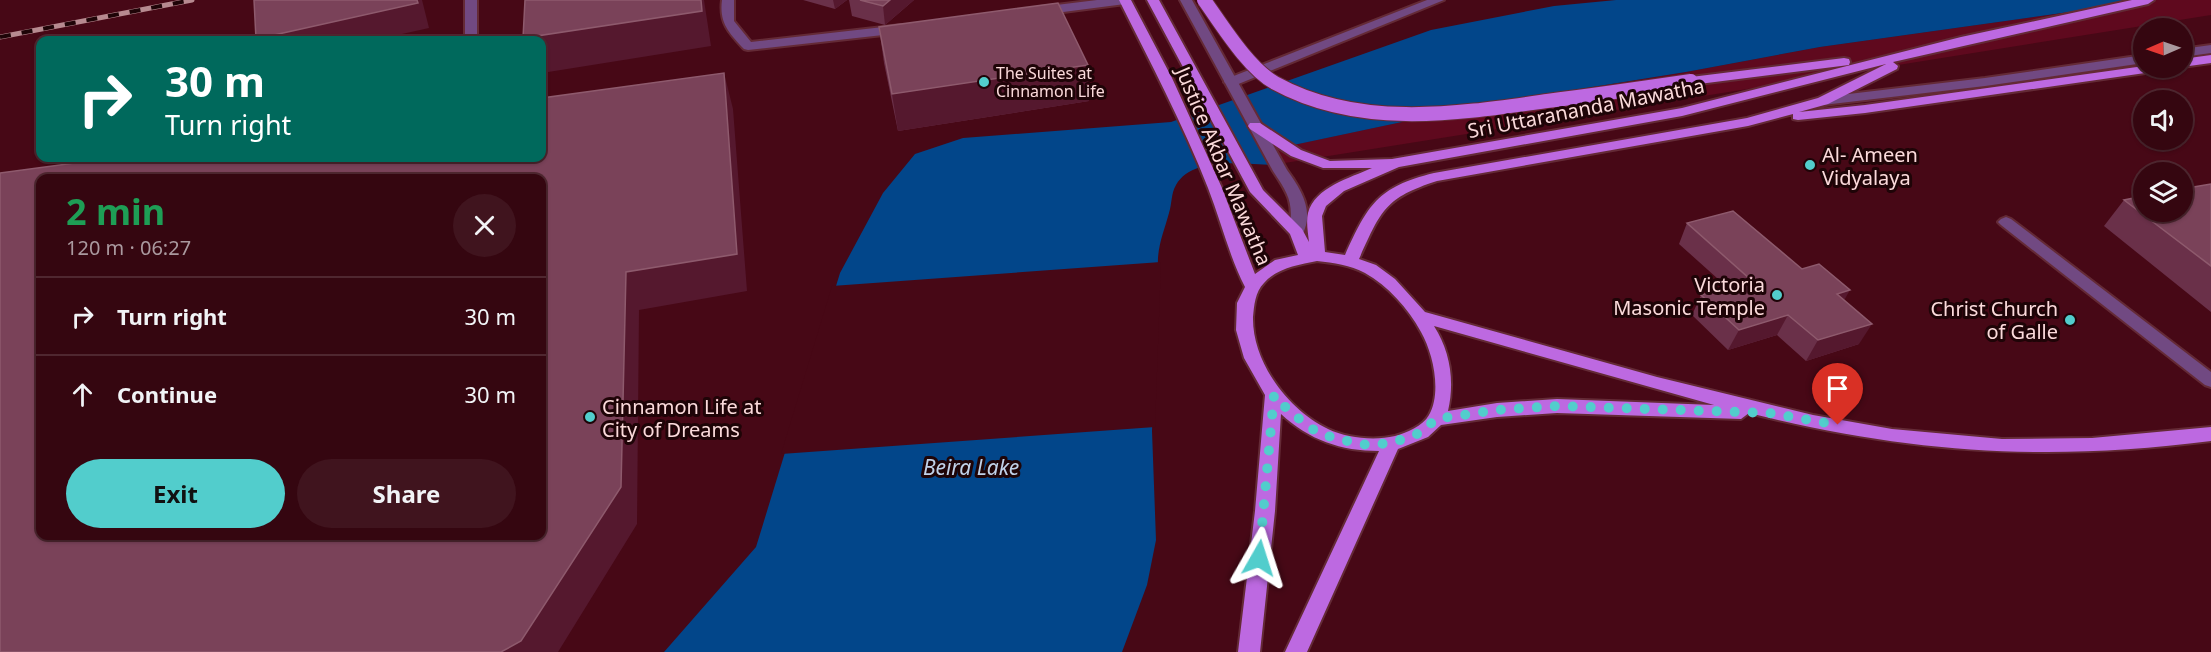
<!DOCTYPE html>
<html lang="en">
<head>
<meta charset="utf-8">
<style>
  :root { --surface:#350610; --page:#40141e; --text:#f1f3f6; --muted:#aa999f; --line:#4f2730; --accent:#52cdcc }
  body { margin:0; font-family:"Noto Sans",sans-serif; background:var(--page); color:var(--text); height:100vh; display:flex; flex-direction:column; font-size:22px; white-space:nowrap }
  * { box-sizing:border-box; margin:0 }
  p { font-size:20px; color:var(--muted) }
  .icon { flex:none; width:33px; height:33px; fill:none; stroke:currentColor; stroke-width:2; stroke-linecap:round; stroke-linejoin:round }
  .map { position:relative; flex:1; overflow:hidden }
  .sheet { position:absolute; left:36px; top:174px; width:510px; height:366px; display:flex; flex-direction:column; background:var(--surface); border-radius:12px; box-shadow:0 2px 4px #0004,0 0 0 2px var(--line) }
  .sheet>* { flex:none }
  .banner { position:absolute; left:36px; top:36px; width:510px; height:126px; border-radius:12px; box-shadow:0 2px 4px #0004,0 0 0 2px var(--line); background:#00695c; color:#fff; overflow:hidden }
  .needle { width:39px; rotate:268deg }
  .controls { position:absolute; left:2133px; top:18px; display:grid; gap:12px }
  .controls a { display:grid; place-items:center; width:60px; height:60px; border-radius:50%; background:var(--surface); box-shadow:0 2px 4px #0004,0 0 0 2px var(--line); font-size:30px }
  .pin { position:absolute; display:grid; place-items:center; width:51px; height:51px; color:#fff; margin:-62px -26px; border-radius:50% 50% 50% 0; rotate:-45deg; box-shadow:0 0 6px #0007 }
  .pin .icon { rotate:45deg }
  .me { position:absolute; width:66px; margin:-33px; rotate:6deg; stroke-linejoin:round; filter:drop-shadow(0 0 4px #0008) }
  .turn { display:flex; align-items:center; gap:21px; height:126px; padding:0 30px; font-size:27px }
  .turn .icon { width:78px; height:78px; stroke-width:2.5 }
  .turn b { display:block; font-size:42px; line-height:51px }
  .round { display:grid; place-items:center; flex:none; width:63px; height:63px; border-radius:32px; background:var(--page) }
  .summary { display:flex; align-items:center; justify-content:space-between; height:102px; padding:0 30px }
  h1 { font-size:36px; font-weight:700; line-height:45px; color:#1e9e55 }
  .cta { display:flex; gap:12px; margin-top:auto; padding:12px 30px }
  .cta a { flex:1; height:69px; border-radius:36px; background:var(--accent); color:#111; font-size:24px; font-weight:700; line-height:69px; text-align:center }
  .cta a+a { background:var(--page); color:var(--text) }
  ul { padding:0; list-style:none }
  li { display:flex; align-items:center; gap:18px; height:78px; padding:0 30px; border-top:2px solid var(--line) }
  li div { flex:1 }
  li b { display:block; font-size:22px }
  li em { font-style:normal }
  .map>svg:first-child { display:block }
</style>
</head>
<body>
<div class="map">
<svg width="2211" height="652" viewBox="0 0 2211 652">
  <rect width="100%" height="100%" fill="#470816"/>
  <path fill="#5f091e" d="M 2154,0 L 2211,0 L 2211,15 L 1272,165 L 1264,151 L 1487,104 L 1686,72 L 1820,47 Z"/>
  <path fill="#02468a" d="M 1616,0 L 2154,0 L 1820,47 L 1686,72 L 1487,104 L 1265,151 L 1272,165 C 1244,164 1192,156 1176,185 C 1171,193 1172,204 1169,213 C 1165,228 1159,242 1158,258 L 1152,431 L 1156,540 L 1147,585 L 1122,652 L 664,652 L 756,547 L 840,273 L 883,193 L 915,154 L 963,138 L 1171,122 L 1431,30 L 1554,6 Z"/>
  <path fill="#470816" d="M 1161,262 L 1155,427 L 781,454 L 832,286 Z"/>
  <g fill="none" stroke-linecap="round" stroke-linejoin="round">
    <g stroke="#642a36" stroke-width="4">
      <g id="service">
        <path d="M 722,0 L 734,0 L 734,21 L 751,42 L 901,25 L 907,29 L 901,33 L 748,50 L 744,49 C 729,33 719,23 722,0 Z"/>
        <path d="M 1097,0 L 1131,0 L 1125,4 L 1040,15 L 1034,11 L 1040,7 Z"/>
        <path d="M 2211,45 L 2211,53 L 2182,57 L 2182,49 Z"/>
        <path d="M 2144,55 L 2144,63 L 1985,86 L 1823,105 L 1816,101 L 1823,97 L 1985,78 Z"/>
        <path d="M 2006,217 L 2011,219 L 2211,372 L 2211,387 L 2205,385 L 2001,225 L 1998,222 L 2001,219 Z"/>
      </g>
    </g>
    <g stroke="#642a36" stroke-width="4">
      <g id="minor">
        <rect x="465" y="0" width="12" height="40"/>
        <path d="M 1427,0 L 1444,0 L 1236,85 L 1231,86 L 1224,82 L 1226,79 Z"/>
      </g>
    </g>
    <g stroke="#642a36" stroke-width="4">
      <path id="tertiary" d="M 1180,0 L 1192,0 L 1287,170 C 1301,189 1315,212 1302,235 L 1297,237 L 1289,232 C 1294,203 1289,195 1273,171 Z"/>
    </g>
    <g stroke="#642a36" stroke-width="4">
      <g id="primary">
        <path d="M 1119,0 L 1131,0 L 1172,78 L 1222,188 L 1255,274 L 1275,260 L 1298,255 L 1290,234 L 1250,192 L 1147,0 L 1159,0 L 1263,190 L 1302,229 L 1309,242 C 1308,233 1306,222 1308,213 C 1315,187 1350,178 1372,168 L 1323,168 L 1291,156 L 1250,129 L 1248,126 L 1250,123 L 1260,123 L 1301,150 L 1330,161 L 1392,159 L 1682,108 L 1961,37 L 2132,0 L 2154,0 L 2148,4 L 1893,62 L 1898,66 L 1897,69 L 1828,104 L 1799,112 L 1865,105 L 2144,66 L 2144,68 L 2160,68 L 2159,71 L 1865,113 L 1798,120 L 1793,119 L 1793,114 L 1748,126 L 1437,181 C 1384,198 1381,211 1359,259 L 1376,265 L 1395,279 L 1425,312 L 1657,377 L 1813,415 L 1892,429 L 2002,439 L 2092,438 L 2211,427 L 2211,441 C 2046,462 1910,453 1749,413 L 1741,419 L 1557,413 L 1497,417 L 1441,425 L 1428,437 L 1398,449 L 1307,652 L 1285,652 L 1379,451 C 1341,451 1309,440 1281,414 L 1275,511 L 1260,652 L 1238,652 L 1255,511 L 1265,395 L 1244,358 L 1236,330 L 1237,303 L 1245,287 C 1229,256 1221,221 1208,188 C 1183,124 1150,62 1119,0 ZM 1886,64 L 1818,98 L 1747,118 L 1434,173 C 1377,187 1368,205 1345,255 L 1325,252 L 1322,216 L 1326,206 L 1344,191 L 1399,167 L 1682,116 ZM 1317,261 C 1334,263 1350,265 1365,273 C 1388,286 1408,308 1421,332 C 1433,353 1442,392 1429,415 C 1423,426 1406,433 1395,436 C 1374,441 1347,438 1328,429 C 1288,410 1252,362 1253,317 C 1254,306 1255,292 1264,283 C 1277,268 1298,265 1317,261 ZM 1434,326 L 1714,405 L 1557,399 L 1497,403 L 1448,411 C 1455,381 1450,351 1434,326 Z"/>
        <path d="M 2211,55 L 2211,63 L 2182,67 L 2182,59 Z"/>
        <path d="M 1844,58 L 1849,59 L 1850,62 L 1849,65 L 1691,85 L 1684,81 L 1691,77 Z"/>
      </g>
    </g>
    <use href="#service" fill="#714982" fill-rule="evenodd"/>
    <use href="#minor" fill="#714982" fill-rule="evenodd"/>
    <use href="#tertiary" fill="#714982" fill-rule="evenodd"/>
    <use href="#primary" fill="#bd69e1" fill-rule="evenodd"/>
    <g stroke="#b78a90" stroke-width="5">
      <path id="rail" d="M 0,37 L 192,0"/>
    </g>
    <use href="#rail" stroke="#1e0407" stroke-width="4" stroke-dasharray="11" stroke-linecap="butt"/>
    <g stroke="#642a36" stroke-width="16" stroke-linecap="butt">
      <path id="primary-bridge" d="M 1204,0 C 1222,25 1248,68 1275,83 C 1359,129 1456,114 1547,101 C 1595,95 1643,88 1691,81"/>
    </g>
    <use href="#primary-bridge" stroke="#bd69e1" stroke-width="14"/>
  </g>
  <g fill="#6a3049">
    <path d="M 803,0 L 847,0 L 835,9 Z"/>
    <path d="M 849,0 L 914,0 L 885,25 L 852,16 Z"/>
    <path d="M 879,27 L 1089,101 L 898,131 L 884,63 Z"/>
    <path d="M 2211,184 L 2211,312 L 2104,226 L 2124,200 Z"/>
    <path d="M 1687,223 L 1802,269 L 1844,300 L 1859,344 L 1806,361 L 1777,335 L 1728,350 L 1692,315 L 1701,295 L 1727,287 L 1679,244 Z"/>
  </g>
  <g fill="#55182e">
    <path d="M 417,0 L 422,0 L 429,28 L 375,40 L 257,40 L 256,39 Z"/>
    <path d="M 701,0 L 704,0 L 711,46 L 542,73 L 542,40 L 524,40 L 523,38 Z"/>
    <path d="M 833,0 L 847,0 L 835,9 Z"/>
    <path d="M 890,0 L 914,0 L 885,25 L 883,6 Z"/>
    <path d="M 1088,65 L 1089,101 L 898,131 L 892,94 Z"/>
    <path d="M 724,73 L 733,109 L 747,291 L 639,310 L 637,524 L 558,652 L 501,652 L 626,272 Z"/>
    <path d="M 1850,290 L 1838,311 L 1837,294 Z"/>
    <path d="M 1788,315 L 1777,335 L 1728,350 L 1739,330 Z"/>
    <path d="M 1872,324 L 1859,344 L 1806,361 L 1818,340 Z"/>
  </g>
  <g fill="#7a4259" stroke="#8e5a6d" stroke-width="1.5" fill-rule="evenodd">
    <path d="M 254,0 L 417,0 L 418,3 L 256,39 Z"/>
    <path d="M 525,0 L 701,0 L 702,11 L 523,38 Z"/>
    <path d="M 860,0 L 890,0 L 883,6 Z"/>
    <path d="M 1058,3 L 1088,65 L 892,94 L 879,27 Z"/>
    <path d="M 724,73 L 737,254 L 626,272 L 621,487 L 521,641 L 501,652 L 0,652 L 0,173 L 112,158 L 542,158 L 542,98 ZM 40,178 L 542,178 L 542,536 L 40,536 Z"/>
    <path d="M 2211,184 L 2211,266 L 2124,200 L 2144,196 L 2144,212 L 2182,212 L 2182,189 Z"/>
    <path d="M 1733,211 L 1802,269 L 1819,264 L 1850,290 L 1837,294 L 1872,324 L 1818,340 L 1788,315 L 1739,330 L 1701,295 L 1751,280 L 1687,223 Z"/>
  </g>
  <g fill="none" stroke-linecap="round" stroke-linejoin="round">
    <path stroke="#52cdcc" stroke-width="10" stroke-dasharray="0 18" d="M 1259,558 L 1274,395 L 1290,412 L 1314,430 L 1333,438 L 1367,445 L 1392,443 L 1420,433 L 1436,419 L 1497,410 L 1557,406 L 1769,413 L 1838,425"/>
  </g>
  <g fill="#52cdcc" stroke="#1e0407" stroke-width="2">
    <circle cx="984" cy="82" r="6"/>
    <circle cx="1810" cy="165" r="6"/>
    <circle cx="1777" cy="295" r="6"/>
    <circle cx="2070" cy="320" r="6"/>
    <circle cx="590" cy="417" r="6"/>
  </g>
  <g text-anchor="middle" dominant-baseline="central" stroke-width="6" stroke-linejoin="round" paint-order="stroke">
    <g font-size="16" fill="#fbdadb" stroke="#1e0407" text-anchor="start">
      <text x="996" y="73">The Suites at<tspan x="996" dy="18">Cinnamon Life</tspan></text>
    </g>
    <g font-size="20" fill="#fbdadb" stroke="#1e0407">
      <text transform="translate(1586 108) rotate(-11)">Sri Uttarananda Mawatha</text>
      <text transform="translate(1224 166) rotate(67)">Justice Akbar Mawatha</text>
    </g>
    <g font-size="20" fill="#fbdadb" stroke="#1e0407" text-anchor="start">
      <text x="1822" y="154">Al- Ameen<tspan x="1822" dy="23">Vidyalaya</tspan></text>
      <text x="1765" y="284" text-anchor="end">Victoria<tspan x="1765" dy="23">Masonic Temple</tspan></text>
      <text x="2058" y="308" text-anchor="end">Christ Church<tspan x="2058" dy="23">of Galle</tspan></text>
      <text x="602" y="406">Cinnamon Life at<tspan x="602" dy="23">City of Dreams</tspan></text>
    </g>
    <g font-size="21" font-style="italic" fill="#bfd1e9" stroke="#1e0407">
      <text x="971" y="467">Beira Lake</text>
    </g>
  </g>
</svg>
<div class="controls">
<a><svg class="needle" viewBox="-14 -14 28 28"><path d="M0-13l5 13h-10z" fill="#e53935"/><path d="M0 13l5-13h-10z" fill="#aa999f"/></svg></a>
<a><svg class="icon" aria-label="sound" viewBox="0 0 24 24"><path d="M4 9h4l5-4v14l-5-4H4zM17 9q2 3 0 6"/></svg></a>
<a><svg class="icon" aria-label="layers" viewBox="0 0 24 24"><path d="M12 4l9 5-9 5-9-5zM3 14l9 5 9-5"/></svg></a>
</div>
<div class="pin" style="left:1838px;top:425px;background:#d93025"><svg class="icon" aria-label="arrive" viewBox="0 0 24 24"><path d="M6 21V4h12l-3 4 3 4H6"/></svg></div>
<svg class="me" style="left:1259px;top:558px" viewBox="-20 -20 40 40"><path d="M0-17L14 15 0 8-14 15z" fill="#52cdcc" stroke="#fff" stroke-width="4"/></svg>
<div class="banner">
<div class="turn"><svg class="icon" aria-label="right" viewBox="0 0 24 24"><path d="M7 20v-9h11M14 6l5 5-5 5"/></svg><div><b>30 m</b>Turn right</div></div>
</div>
<section class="sheet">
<div class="summary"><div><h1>2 min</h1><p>120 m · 06:27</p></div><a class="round"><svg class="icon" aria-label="close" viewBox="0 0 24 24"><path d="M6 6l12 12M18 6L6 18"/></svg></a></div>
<ul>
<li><svg class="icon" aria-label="right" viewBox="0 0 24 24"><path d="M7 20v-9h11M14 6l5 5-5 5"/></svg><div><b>Turn right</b></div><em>30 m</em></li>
<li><svg class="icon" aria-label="ahead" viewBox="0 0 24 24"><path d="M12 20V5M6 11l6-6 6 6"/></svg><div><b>Continue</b></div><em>30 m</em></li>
</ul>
<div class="cta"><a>Exit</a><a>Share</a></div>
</section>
</div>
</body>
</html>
